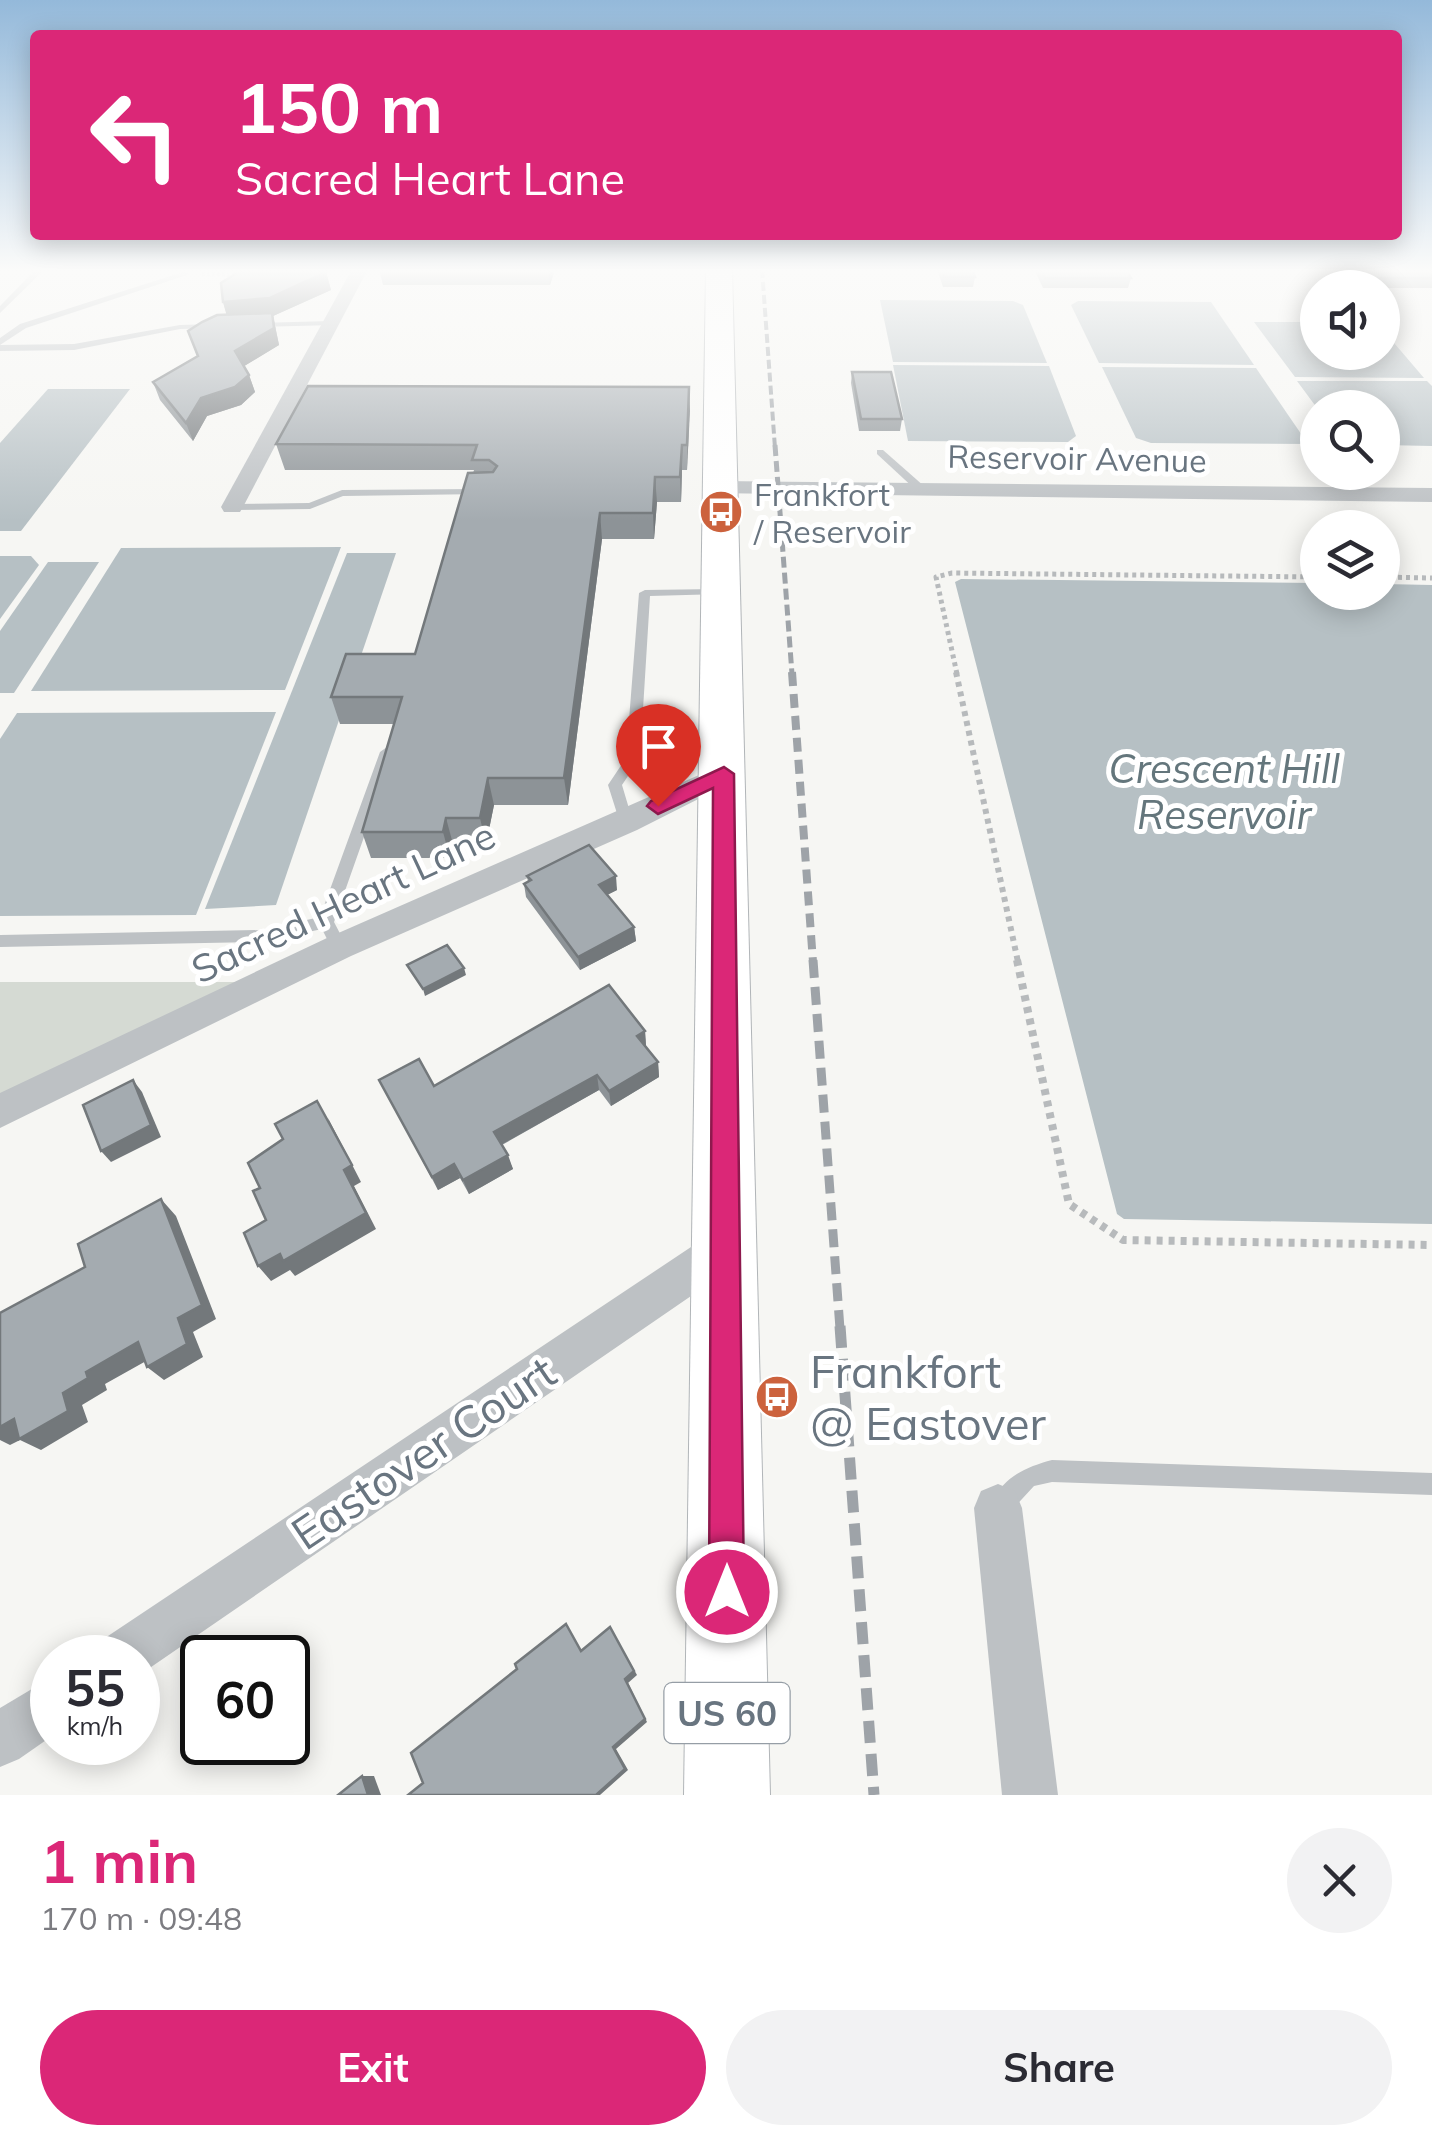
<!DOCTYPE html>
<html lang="en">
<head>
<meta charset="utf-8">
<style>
  :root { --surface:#fff; --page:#f2f2f3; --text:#2b2b33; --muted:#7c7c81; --accent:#db2777 }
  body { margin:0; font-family:Mulish,sans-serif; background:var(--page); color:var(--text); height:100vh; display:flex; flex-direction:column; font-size:38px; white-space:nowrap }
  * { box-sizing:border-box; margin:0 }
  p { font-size:32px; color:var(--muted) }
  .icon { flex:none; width:55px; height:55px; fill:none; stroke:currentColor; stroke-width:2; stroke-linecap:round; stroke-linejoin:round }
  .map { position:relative; height:1795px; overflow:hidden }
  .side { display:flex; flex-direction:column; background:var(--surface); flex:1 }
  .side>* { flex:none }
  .hud { position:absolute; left:30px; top:30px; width:1372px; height:210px; border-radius:10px; box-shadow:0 5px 25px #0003; background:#db2777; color:#fff; overflow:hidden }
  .tools { position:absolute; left:1300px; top:270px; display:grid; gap:20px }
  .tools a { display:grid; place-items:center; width:100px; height:100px; border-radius:50%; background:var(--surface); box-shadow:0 5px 25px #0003; font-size:50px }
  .speed { position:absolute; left:30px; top:1635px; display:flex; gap:20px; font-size:50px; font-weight:700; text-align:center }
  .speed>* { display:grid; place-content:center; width:130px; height:130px; border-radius:50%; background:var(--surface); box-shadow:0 5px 25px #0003; line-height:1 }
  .speed small { font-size:25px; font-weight:400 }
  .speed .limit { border:5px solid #111; border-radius:15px; background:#fff; color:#111 }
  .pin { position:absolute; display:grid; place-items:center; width:85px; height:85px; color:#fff; margin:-102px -42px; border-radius:50% 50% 50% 0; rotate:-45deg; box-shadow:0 0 10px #0007 }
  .pin .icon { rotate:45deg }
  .me { position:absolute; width:110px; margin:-55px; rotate:0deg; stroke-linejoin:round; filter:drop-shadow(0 0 8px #0008) }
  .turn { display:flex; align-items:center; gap:35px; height:210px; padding:0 40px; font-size:45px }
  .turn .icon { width:130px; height:130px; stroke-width:2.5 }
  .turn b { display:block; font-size:70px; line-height:85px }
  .round { display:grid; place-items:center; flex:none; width:105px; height:105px; border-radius:52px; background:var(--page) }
  .summary { display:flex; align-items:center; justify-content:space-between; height:170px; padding:0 40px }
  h1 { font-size:60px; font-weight:700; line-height:75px; color:var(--accent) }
  .cta { display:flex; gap:20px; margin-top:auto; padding:20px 40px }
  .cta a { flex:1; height:115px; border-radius:60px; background:var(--accent); color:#fff; font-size:40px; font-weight:700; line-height:115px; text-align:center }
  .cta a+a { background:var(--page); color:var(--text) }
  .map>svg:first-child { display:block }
</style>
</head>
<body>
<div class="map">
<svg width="1432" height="1795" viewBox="0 0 1432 1795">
  <rect width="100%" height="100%" fill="#f6f6f3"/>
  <path fill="#d5dad3" d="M 0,982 L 242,982 L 0,1099 Z"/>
  <g fill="#b6c0c4">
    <path d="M 880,300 L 1013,301 L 1023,305 L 1047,363 L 893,362 Z"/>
    <path d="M 1078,301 L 1211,302 L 1254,365 L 1099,363 L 1071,305 Z"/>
    <path d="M 1254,322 L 1317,322 L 1318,352 L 1382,352 L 1383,330 L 1424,378 L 1295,377 Z"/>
    <path d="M 893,365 L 1049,366 L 1076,436 L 1068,442 L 908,441 Z"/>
    <path d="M 1102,367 L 1256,368 L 1308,444 L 1151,443 L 1136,438 Z"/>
    <path d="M 1297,381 L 1427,381 L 1432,386 L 1432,446 L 1383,445 L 1382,408 L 1317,408 Z"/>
    <path d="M 48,389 L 130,389 L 21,531 L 0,531 L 0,443 Z"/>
    <path d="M 341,547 L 285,690 L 31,691 L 121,548 Z"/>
    <path d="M 347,553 L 396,553 L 276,905 L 205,909 Z"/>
    <path d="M 0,556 L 31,556 L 39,565 L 0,619 Z"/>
    <path d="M 48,562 L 99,562 L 14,693 L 0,693 L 0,631 Z"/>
    <path d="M 961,579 L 1317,583 L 1318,592 L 1382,592 L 1383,584 L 1432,585 L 1432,1224 L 1124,1219 L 1117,1214 L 955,582 Z"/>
    <path d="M 276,712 L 196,915 L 0,916 L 0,739 L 17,713 Z"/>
  </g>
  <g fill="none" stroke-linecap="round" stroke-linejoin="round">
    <g stroke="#b1b5b8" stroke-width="2">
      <path id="primary" d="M 706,269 L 732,269 L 770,1795 L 684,1795 Z"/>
    </g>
    <path stroke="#b7babc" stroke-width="4" stroke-dasharray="2.5 2.5" stroke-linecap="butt" d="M 202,274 L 239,275"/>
    <g stroke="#b7babc" stroke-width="5" stroke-dasharray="4 4" stroke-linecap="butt">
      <path d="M 1382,577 L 1432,578"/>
      <path d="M 957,674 L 936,577 L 952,573 L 1318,577"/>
    </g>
    <path stroke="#b7babc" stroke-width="6" stroke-dasharray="5 5" stroke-linecap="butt" d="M 956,672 L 1018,962"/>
    <path stroke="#b7babc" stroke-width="8" stroke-dasharray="6 6" stroke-linecap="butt" d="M 1017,960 L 1069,1204 L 1123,1240 L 1432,1245"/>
    <g fill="#bdc1c4" fill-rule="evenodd">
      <path d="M 36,269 L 45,269 L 0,313 L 0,306 Z"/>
      <path d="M 183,272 L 190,274 L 26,328 L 0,345 L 0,338 L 20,324 Z"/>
      <path d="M 331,321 L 335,323 L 334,325 L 257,327 L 253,325 L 257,323 Z"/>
      <path d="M 214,324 L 218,326 L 217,328 L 180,329 L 74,350 L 0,351 L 0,345 L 74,344 L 180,325 Z"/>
      <path d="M 877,450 L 883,450 L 925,487 L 925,491 L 917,491 L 877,454 Z"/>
      <path d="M 1339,472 L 1349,472 L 1364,494 L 1363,496 L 1355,496 Z"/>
      <path d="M 479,489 L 484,492 L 483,494 L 343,496 L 310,509 L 232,510 L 227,507 L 232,504 L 309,503 L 342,490 Z"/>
      <path d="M 718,589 L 722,590 L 722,594 L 650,596 L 640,758 L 622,785 L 633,822 L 626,827 L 621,826 L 608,785 L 626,758 L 639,593 L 645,590 Z"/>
      <path d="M 387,747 L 394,752 L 334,922 L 347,947 L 345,951 L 333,951 L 322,929 L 262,942 L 0,947 L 0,935 L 262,930 L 320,917 L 380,752 Z"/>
      <path d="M 1052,1460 L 1432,1473 L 1432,1495 L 1052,1482 L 1034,1486 L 1011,1511 L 1003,1514 L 995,1511 L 992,1503 C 1003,1477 1026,1467 1052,1460 Z"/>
    </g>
    <g fill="#bdc1c4" fill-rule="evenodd">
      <path d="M 352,269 L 368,269 L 243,507 L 240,512 L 224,512 L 221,507 Z"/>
      <path d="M 721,481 L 1432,488 L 1432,502 L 713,493 L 710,488 Z"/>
      <path d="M 724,764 L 734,767 L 739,774 L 734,781 L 637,830 L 351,956 L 0,1128 L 0,1093 L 327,938 Z"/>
      <path d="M 727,1227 L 742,1233 L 748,1247 L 742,1261 L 138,1676 L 138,1658 L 94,1658 L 102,1640 L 712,1233 Z"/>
      <path d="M 998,1484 L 1015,1491 L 1022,1508 L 1058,1795 L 1002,1795 L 974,1508 L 981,1491 Z"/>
      <path d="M 52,1677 L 52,1736 L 19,1759 L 0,1767 L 0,1708 Z"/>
    </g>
    <use href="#primary" fill="#fff" fill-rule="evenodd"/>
    <path stroke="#9ea3a8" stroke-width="4" stroke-dasharray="9 4" stroke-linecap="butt" d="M 762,269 L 775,448"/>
    <path stroke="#9ea3a8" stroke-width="5" stroke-dasharray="11 5" stroke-linecap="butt" d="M 775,445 L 792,674"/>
    <path stroke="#9ea3a8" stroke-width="8" stroke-dasharray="14 8" stroke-linecap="butt" d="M 792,672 L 813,962"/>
    <path stroke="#9ea3a8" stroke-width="9" stroke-dasharray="18 9" stroke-linecap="butt" d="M 813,960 L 840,1329"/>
    <path stroke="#9ea3a8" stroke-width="11" stroke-dasharray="22 11" stroke-linecap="butt" d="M 840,1326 L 874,1795"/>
  </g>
  <g fill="#8d9397">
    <path d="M 379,269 L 555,269 L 550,285 L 383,285 Z"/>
    <path d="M 937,269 L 1145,269 L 1126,270 L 1131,278 L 1128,288 L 1043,288 L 1035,271 L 973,271 L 975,277 L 973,287 L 943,287 Z"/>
    <path d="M 1326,269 L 1432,269 L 1432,288 L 1345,288 Z"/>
    <path d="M 326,272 L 331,290 L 273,316 L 279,345 L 244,366 L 249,375 L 255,392 L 241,405 L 207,416 L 193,441 L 160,400 L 153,382 L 197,356 L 188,331 L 227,315 L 223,302 Z"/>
    <path d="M 852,372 L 902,419 L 900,431 L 859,431 L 851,383 Z"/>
    <path d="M 689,387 L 687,470 L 682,470 L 681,502 L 657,502 L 654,539 L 602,539 L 568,805 L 494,805 L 486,844 L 453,844 L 450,858 L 371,858 L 362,832 L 394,724 L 340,724 L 331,697 L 415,654 L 474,470 L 285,470 L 276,444 Z"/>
    <path d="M 527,876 L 617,890 L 607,895 L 634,927 L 636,941 L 580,970 L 526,897 L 524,884 L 528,882 Z"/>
    <path d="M 645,1031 L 646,1047 L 658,1062 L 659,1077 L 611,1106 L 599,1090 L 502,1145 L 513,1169 L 469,1194 L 460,1178 L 438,1190 L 379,1080 L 434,1086 Z"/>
  </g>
  <g fill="#73787b">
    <path d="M 548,269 L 555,269 L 550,285 Z"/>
    <path d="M 326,272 L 331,290 L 273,316 L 279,345 L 241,368 L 223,302 Z"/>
    <path d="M 249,375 L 255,392 L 241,405 L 207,416 L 193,441 L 186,423 L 201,398 Z"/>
    <path d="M 689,387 L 690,411 L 687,470 L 687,445 Z"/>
    <path d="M 682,445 L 682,470 L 681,502 L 680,477 Z"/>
    <path d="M 655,477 L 657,502 L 654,539 L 653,513 Z"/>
    <path d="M 600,513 L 602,539 L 568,805 L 564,778 Z"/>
    <path d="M 488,778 L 494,805 L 486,844 L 480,818 Z"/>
    <path d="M 446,818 L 453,844 L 450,858 L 443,832 Z"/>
    <path d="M 616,876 L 617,890 L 601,898 L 599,885 Z"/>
    <path d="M 634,927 L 636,941 L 580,970 L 578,957 Z"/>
    <path d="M 464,968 L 466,975 L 425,996 L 423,989 Z"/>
    <path d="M 645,1031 L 646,1046 L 639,1051 L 637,1036 Z"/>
    <path d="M 658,1062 L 659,1077 L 611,1106 L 609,1091 Z"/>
    <path d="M 597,1075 L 599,1090 L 499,1146 L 494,1132 Z"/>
    <path d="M 133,1080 L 142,1092 L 161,1137 L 111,1162 L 101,1151 Z"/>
    <path d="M 328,1118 L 361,1182 L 354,1186 L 376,1229 L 295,1276 L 290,1270 L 271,1281 L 258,1266 L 280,1254 L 344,1170 Z"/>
    <path d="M 508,1155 L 513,1169 L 469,1194 L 463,1180 Z"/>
    <path d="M 454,1164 L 460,1178 L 438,1190 L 432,1177 Z"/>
    <path d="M 161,1199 L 176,1216 L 216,1319 L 193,1332 L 203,1357 L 164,1380 L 147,1367 L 178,1318 Z"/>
    <path d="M 138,1342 L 155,1356 L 105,1384 L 107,1390 L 82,1405 L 88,1422 L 41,1450 L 20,1440 L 10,1445 L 0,1440 L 0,1427 L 86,1372 Z"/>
    <path d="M 610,1627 L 637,1675 L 628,1683 L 647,1722 L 616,1749 L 628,1770 L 600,1795 L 596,1795 L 613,1747 L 625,1679 Z"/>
    <path d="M 362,1776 L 374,1776 L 381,1795 L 368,1795 Z"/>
  </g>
  <g fill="#a4abb0" stroke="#73787b" stroke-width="2.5">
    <path d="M 257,269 L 280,269 L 326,272 L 270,298 L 223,302 L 221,283 L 237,273 Z"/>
    <path d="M 942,269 L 972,269 L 975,277 L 944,277 Z"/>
    <path d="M 1041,269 L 1126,269 L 1131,278 L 1045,278 Z"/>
    <path d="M 1341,269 L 1432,269 L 1432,278 L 1350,278 Z"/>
    <path d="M 272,313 L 274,328 L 235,351 L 249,375 L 235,387 L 201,398 L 186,423 L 153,382 L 198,356 L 188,331 L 202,322 L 217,315 Z"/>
    <path d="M 852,372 L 891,372 L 902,419 L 861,419 Z"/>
    <path d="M 308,386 L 689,387 L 687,445 L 682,445 L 680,477 L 655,477 L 653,513 L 600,513 L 564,778 L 488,778 L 480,818 L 446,818 L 443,832 L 362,832 L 402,697 L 331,697 L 346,654 L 415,654 L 468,473 L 493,472 L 497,466 L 489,460 L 472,460 L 477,445 L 276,444 Z"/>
    <path d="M 589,845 L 616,876 L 599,885 L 634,927 L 578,957 L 524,884 L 531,880 L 527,876 Z"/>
    <path d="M 447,945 L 464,968 L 423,989 L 407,965 Z"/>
    <path d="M 609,985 L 645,1031 L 637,1036 L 658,1062 L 609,1091 L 597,1075 L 494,1132 L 508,1155 L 463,1180 L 454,1164 L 432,1177 L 379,1080 L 419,1059 L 434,1086 Z"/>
    <path d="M 133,1080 L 151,1125 L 101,1151 L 83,1105 Z"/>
    <path d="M 317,1101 L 352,1165 L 344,1170 L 366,1213 L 283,1261 L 280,1254 L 258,1266 L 244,1233 L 266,1220 L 253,1191 L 260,1188 L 248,1163 L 283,1139 L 275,1124 Z"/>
    <path d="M 161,1199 L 202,1305 L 178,1318 L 187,1344 L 147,1367 L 138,1342 L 86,1372 L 88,1378 L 63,1393 L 68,1411 L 19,1439 L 14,1419 L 0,1427 L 0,1313 L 85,1267 L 78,1244 Z"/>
    <path d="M 566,1624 L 581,1651 L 610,1627 L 634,1671 L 625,1679 L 645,1719 L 613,1747 L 625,1769 L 596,1795 L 408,1795 L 423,1783 L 411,1753 L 517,1669 L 515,1664 Z"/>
    <path d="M 362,1776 L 368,1795 L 338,1795 Z"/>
  </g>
  <linearGradient id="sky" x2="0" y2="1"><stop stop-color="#94b9da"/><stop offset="0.52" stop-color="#fbfbfa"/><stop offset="1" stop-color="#fbfbfa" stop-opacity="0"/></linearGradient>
  <rect width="1432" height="521" fill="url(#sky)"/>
  <path fill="#db2777" stroke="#8e194d" stroke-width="2.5" d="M 724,767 L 734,774 L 744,1592 L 739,1604 L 727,1609 L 714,1604 L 709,1592 L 713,788 L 658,814 L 647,806 L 651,801 Z"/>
  <defs>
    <g id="bus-disc" transform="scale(2.25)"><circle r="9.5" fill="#cc623d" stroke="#fff"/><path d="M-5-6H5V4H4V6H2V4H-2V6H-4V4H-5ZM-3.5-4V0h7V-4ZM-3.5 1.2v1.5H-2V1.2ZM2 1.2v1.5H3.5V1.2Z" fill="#fff"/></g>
  </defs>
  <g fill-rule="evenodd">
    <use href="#bus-disc" x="721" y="512"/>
    <use href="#bus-disc" x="777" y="1397"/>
  </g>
  <g text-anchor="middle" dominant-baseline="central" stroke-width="10" stroke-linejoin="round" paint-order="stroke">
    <g font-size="32" fill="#697580" stroke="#fff">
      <text transform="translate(1077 458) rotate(1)">Reservoir Avenue</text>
    </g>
    <g font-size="32" fill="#697580" stroke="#fff" text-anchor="start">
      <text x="754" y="494">Frankfort<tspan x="754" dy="37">/ Reservoir</tspan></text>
    </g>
    <rect fill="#fff" stroke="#969ea6" stroke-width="2.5" x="664.5" y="1683" width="125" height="60" rx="8"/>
    <g font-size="35" font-weight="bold" fill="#697580">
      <text x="727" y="1713">US 60</text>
    </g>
    <g font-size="38" fill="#697580" stroke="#fff">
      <text transform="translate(343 902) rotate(-25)">Sacred Heart Lane</text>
    </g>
    <g font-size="40" font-style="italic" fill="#64767c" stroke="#fff">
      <text x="1224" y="768">Crescent Hill<tspan x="1224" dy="46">Reservoir</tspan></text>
    </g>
    <g font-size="45" fill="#697580" stroke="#fff" text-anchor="start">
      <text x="810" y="1371">Frankfort<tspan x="810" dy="52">@ Eastover</tspan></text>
    </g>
    <g font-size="45" fill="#697580" stroke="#fff">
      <text transform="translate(423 1452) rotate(-34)">Eastover Court</text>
    </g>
  </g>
</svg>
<div class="tools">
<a><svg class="icon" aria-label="sound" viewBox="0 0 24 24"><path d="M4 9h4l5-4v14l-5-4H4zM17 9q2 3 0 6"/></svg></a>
<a><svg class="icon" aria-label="search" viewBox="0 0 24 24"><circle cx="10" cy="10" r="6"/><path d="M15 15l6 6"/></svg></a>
<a><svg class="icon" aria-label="layers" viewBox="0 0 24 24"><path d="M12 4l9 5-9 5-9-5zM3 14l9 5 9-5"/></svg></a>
</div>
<div class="speed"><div>55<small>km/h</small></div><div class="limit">60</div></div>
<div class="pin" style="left:658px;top:806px;background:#d93025"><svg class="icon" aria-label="arrive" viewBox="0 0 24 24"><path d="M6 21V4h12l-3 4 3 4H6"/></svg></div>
<svg class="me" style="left:727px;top:1592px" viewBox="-20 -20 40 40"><circle r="17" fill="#db2777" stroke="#fff" stroke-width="3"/><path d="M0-11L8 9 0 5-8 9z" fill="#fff"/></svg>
<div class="hud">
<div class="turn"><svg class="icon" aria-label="left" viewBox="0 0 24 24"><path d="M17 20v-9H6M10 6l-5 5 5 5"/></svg><div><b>150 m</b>Sacred Heart Lane</div></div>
</div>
</div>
<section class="side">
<div class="summary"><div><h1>1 min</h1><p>170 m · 09:48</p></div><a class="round"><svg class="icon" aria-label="close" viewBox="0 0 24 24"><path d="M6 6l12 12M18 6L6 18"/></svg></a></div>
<div class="cta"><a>Exit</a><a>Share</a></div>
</section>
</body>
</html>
